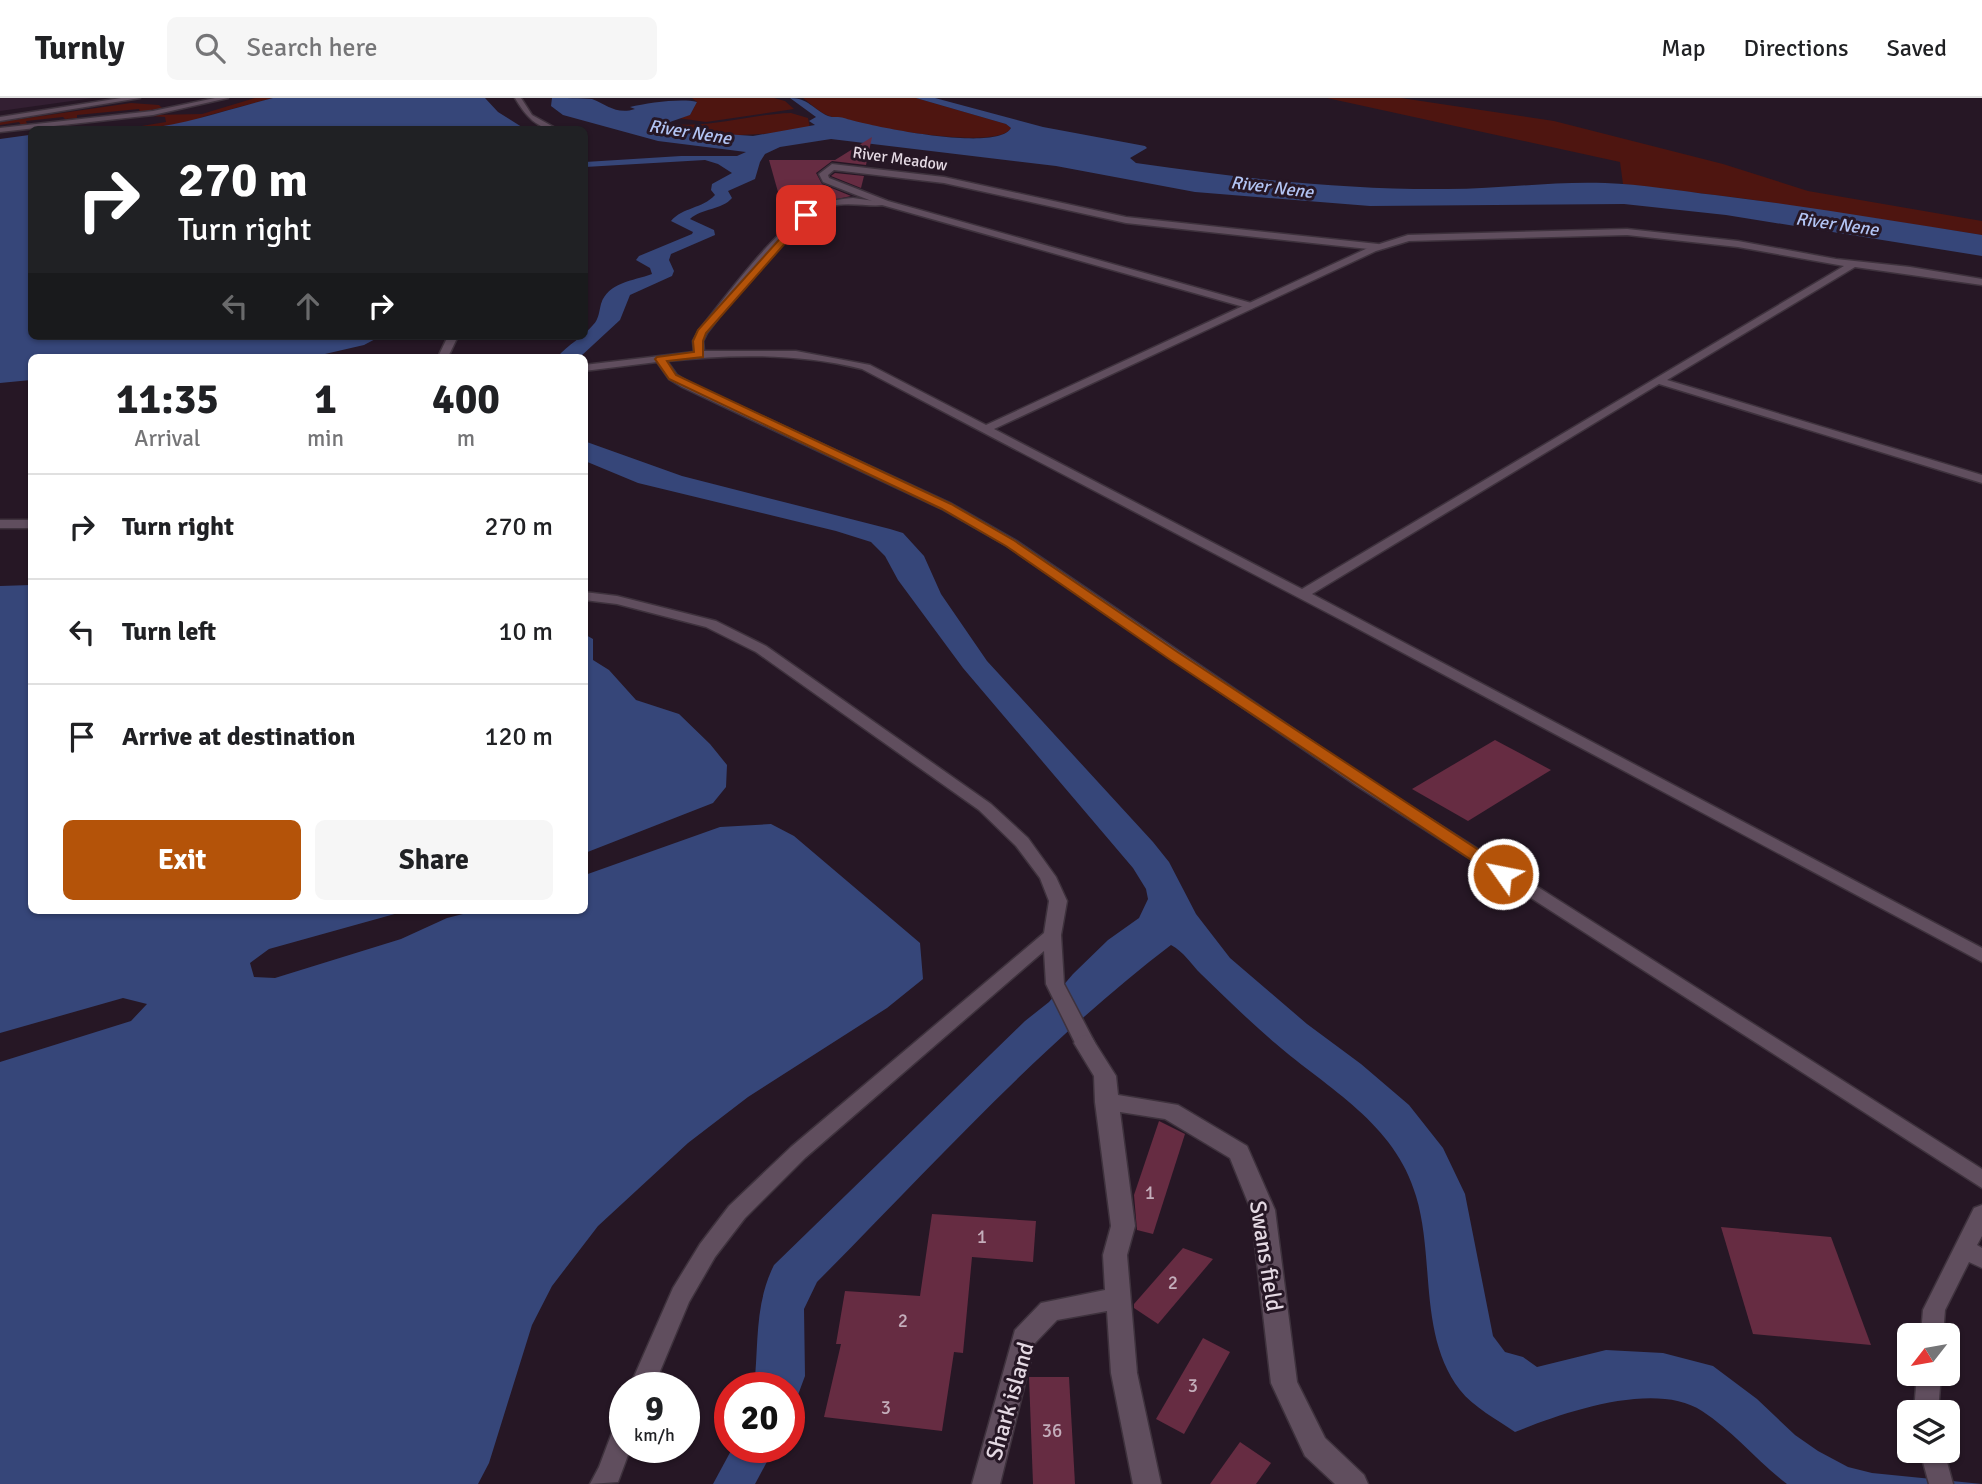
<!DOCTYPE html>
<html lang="en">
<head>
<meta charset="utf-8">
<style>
  :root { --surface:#fff; --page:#f6f6f6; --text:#202124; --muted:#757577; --line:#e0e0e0; --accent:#b45309 }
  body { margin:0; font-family:Signika,sans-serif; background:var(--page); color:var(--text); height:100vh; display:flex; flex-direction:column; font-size:26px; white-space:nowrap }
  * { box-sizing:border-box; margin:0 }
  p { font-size:23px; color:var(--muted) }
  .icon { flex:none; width:38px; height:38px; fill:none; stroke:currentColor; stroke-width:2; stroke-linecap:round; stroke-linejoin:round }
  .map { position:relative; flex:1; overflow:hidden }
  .drawer { position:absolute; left:28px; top:256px; width:560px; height:560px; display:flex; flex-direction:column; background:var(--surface); border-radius:10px; box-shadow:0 2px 5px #0004 }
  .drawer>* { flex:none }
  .banner { position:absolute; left:28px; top:28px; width:560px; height:214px; border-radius:10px; box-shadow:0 2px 5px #0004; background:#202124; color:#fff; overflow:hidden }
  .needle { width:46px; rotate:239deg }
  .controls { position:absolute; left:1897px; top:1225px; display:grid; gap:14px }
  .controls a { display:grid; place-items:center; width:63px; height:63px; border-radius:10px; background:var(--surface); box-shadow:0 2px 5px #0004; font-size:35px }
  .speed { position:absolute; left:609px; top:1274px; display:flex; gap:14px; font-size:35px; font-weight:700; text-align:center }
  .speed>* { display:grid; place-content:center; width:91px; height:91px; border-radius:50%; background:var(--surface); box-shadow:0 2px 5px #0004; line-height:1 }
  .speed small { font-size:18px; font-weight:400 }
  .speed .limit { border:10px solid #d22; background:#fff; color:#111 }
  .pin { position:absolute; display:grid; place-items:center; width:60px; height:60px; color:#fff; margin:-30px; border-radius:14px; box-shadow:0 4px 10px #0006 }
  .me { position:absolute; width:77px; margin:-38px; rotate:303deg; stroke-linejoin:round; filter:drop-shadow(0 0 5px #0008) }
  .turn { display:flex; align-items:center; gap:24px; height:147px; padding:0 35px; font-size:32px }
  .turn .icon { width:91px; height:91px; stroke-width:2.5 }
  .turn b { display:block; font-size:49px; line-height:60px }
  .lanes { display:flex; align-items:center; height:66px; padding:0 35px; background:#0003; justify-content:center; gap:35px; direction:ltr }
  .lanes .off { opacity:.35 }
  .eta { display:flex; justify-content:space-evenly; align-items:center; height:119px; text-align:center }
  .eta b { font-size:42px; font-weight:800; line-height:49px }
  .cta { display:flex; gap:14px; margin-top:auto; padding:14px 35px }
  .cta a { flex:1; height:80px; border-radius:10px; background:var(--accent); color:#fff; font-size:28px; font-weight:800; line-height:80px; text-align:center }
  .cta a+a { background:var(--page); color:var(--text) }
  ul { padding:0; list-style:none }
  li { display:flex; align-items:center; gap:21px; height:105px; padding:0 35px; border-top:2px solid var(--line) }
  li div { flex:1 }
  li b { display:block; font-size:26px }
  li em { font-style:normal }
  header { display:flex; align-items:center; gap:42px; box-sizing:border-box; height:98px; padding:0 35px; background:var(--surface); border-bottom:2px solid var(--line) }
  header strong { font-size:33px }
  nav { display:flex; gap:38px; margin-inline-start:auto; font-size:24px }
  .search { width:490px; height:63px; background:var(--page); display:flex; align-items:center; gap:18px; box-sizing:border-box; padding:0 24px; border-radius:10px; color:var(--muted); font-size:26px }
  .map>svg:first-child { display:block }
</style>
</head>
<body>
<header>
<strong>Turnly</strong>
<div class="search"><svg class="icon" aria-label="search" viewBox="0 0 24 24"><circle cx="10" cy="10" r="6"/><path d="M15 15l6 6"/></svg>Search here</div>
<nav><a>Map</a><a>Directions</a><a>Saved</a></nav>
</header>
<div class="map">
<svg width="1982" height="1386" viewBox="0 0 1982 1386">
  <rect width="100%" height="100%" fill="#261725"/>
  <path fill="#331f32" d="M 0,0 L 93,0 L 0,13 Z"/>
  <g fill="#4e1510">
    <path d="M 255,0 L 273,0 L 206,18 L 184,26 L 117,32 L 166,24 L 165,19 L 151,18 L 154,17 L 202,16 Z"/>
    <path d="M 692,0 L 774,0 L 785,3 L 794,11 L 706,24 L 678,20 L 690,17 L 697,4 Z"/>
    <path d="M 803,0 L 916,0 L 1006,26 L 1011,30 C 999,54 855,27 829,18 C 820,15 811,6 803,0 Z"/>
    <path d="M 1327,0 L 1401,0 L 1554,23 L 1723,66 L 1808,93 L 1982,123 L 1982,137 L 1747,101 L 1623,86 L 1620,64 Z"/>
    <path d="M 131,5 L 159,7 L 162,10 L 140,14 L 139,11 L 77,17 L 77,20 L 65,21 L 63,19 L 26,23 L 27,26 L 21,27 L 19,24 L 0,27 L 0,24 Z"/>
    <path d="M 791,15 L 808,20 L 810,30 C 764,37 718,43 673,26 C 713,30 751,16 791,15 Z"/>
  </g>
  <g fill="#364679">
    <path d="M 273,0 L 485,0 L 498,14 L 525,31 L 143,31 C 188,26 229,11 273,0 Z"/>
    <path d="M 552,0 C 563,0 582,0 592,1 C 607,7 617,17 635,11 L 630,9 C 648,5 681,0 697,4 L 690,17 L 667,25 L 697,34 L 753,38 L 815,27 L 809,23 L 816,19 L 790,0 C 808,0 813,11 828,18 C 833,20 839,18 844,20 C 869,28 998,55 1011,30 L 1006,26 L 916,0 L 935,0 L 1043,29 L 1145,48 L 1147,50 L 1130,60 L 1136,65 C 1239,80 1342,92 1447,91 C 1499,91 1553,83 1605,85 C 1642,86 1679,93 1715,97 C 1805,108 1893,123 1982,137 L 1982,158 L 1726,117 L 1624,106 L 1370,108 L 1195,94 L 1056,68 L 831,41 L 780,49 L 765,56 L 760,64 L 755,81 L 728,93 L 732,100 C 722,112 702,110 690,121 L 714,132 L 715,137 L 671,156 L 669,162 L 674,173 L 672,178 L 630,197 L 620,222 L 580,259 L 557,259 C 569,246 583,239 593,227 C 599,221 599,213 601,206 C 608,184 633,183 652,176 L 650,170 L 636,162 L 639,158 L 692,136 L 693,134 L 671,123 C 683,109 702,111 715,97 L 711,92 L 712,86 L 732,75 L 718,66 L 705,62 L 585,69 L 585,64 L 681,58 L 737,58 L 746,54 L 658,43 L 563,17 L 551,8 Z"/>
    <path d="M 29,37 L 31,37 L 32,238 L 381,238 L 364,247 L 312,259 L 32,259 L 31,282 L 0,285 L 0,41 Z"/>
    <path d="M 584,343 L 682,378 L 890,431 L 903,435 L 924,458 L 941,496 L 987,563 L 1153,744 L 1169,764 L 1196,816 L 1230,860 L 1307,926 L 1361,966 L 1409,1007 L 1443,1050 L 1465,1096 L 1493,1238 L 1505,1254 L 1523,1259 L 1537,1269 L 1606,1252 L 1663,1255 L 1713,1268 L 1757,1301 L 1795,1337 L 1818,1353 L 1848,1369 L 1872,1375 L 1982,1386 L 1787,1386 C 1757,1363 1733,1333 1702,1313 C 1655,1282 1562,1315 1515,1334 C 1498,1322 1473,1309 1460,1292 C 1418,1237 1435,1161 1416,1098 C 1395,1025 1328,991 1275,945 C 1249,923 1225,899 1201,876 C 1190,865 1184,854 1171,847 C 1041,946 931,1069 817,1184 L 804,1211 L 805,1278 L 789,1321 L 789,1290 L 754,1290 C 759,1247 754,1207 774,1167 L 1025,923 L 1049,904 L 1073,876 L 1108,842 L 1139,820 L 1148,801 L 1146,791 L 1133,770 L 963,570 L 898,482 L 885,458 L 871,444 L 836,433 L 638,385 L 585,363 Z"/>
    <path d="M 31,487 L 32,812 L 409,812 L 269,851 L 250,865 L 254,879 L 275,880 L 401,841 L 447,820 L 479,812 L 584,812 L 585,777 L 720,729 L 771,726 L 794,738 L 920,845 L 923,881 L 887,910 L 748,999 L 688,1045 L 598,1128 L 552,1188 L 532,1227 L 489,1365 L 478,1386 L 0,1386 L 0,964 L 131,923 L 147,906 L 123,900 L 0,935 L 0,488 Z"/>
    <path d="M 584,536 L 593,541 L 593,562 L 609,572 L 636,602 L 679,616 L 710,646 L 727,667 L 726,689 L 713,705 L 585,755 Z"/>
    <path d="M 733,1349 L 775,1349 L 755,1386 L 713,1386 Z"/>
  </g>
  <g fill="#662c42">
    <path d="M 872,39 L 866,67 L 832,63 L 816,75 L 822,86 L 851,98 L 815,106 L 778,94 L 769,62 L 835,62 Z"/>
    <path d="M 835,75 L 864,78 L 861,90 L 831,78 Z"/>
    <path d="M 1495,642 L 1551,672 L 1468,723 L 1412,691 Z"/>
    <path d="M 1159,1023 L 1185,1036 L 1153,1136 L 1137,1132 L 1134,1097 Z"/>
    <path d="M 932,1116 L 1036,1123 L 1033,1164 L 972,1159 L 963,1255 L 954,1254 L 942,1333 L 824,1319 L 841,1246 L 836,1246 L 845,1193 L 920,1198 Z"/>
    <path d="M 1721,1129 L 1831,1139 L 1871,1247 L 1753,1236 Z"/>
    <path d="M 1183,1150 L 1213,1161 L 1158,1226 L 1134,1210 L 1134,1206 Z"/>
    <path d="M 1203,1240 L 1230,1254 L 1184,1336 L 1156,1321 Z"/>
    <path d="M 1029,1279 L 1069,1279 L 1075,1386 L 1033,1386 Z"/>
    <path d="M 1240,1344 L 1271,1365 L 1256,1386 L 1210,1386 Z"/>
  </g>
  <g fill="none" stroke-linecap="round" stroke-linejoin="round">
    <g stroke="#3e323d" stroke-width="3">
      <g id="lane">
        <path d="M 215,0 L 228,0 L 153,17 L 0,34 L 0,30 L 153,13 Z"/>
        <path d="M 515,0 L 521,0 L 532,17 L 559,32 C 537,32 525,17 515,0 Z"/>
        <path d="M 853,100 L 889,105 C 877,112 846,101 826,110 C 784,129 736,198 707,235 L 703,243 L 704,253 L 796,253 L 870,267 L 986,327 L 1370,149 L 1408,137 L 1627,131 L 1738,143 L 1836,161 L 1910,169 L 1982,181 L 1982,187 L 1855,169 L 1667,282 L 1982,377 L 1982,385 L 1659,286 L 1312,496 L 1982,850 L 1982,864 L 1349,526 L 862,271 C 797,255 733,256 667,263 L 677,277 L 690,285 L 950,405 L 1015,442 L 1369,682 L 1982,1071 L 1982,1090 L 1357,688 L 1007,448 L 942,411 L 682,289 L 669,281 L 657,264 L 584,273 L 584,267 L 694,254 L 693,243 L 699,232 C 729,195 778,125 820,106 C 831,102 842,101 853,100 ZM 1627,137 L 1738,149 L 1844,168 L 1302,491 L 994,331 L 1376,153 L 1409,143 Z"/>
        <path d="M 448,238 L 458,238 L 448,259 L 438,259 Z"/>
        <rect x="0" y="422" width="32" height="8"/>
        <path d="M 584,494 L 617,498 L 716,523 L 766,548 L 991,706 L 1028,740 L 1056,779 L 1067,803 L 1061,837 L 1064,886 L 1095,945 L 1092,950 L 1085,952 L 1078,950 L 1075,945 L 1046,886 L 1044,853 L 805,1060 L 745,1120 L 715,1159 L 689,1204 L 653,1290 L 629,1290 L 673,1190 L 700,1146 L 729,1108 L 791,1049 L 1044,835 L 1049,803 L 1040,780 L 1016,748 L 979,712 L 756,554 L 706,529 L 617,506 L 584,502 Z"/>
        <path d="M 1982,1107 L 1982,1138 L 1977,1147 L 1982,1150 L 1982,1170 L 1969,1164 L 1945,1212 L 1943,1237 L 1921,1237 L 1923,1212 L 1974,1110 Z"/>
        <path d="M 1917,1276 L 1941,1276 L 1938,1314 L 1914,1314 Z"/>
        <path d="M 625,1321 L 625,1349 L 631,1349 L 618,1384 L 590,1386 L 599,1369 L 616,1324 Z"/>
        <path d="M 1920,1353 L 1944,1353 L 1953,1386 L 1929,1386 Z"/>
      </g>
    </g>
    <g stroke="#3e323d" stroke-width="3">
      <g id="street">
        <path d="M 832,66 L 944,79 L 1126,119 L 1378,146 L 1383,149 L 1378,152 L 1126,125 L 944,85 L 834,72 L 828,77 L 829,80 L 888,103 L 1255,206 L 1256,208 L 1251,211 L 882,107 L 823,84 L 819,76 Z"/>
        <path d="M 1085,937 L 1092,940 L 1116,978 L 1118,997 L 1178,1007 L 1247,1048 L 1275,1112 L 1297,1284 L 1325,1340 L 1364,1377 L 1368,1386 L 1335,1386 L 1305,1358 L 1271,1285 L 1251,1112 L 1230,1060 L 1165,1021 L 1120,1014 L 1135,1128 L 1127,1157 L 1137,1275 L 1161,1386 L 1133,1386 L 1111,1275 L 1107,1213 L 1057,1222 L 1035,1245 L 1000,1386 L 972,1386 L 1015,1232 L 1041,1205 L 1105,1192 L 1103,1157 L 1111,1128 L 1095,1004 L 1094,978 L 1074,945 L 1078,940 Z"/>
      </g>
    </g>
    <g stroke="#3e323d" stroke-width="3">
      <path id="secondary" d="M 121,0 L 140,0 L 0,23 L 0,19 Z"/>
    </g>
    <use href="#lane" fill="#604e5e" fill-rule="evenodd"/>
    <use href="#street" fill="#604e5e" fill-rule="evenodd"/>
    <use href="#secondary" fill="#604e5e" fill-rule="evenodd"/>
  </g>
  <path fill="#b45309" stroke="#753606" stroke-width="2" d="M 803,115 L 810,117 L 706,235 L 703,243 L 703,259 L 667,263 L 676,277 L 951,406 L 1015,443 L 1179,555 L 1509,772 L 1511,776 L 1509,779 L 1497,779 L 1169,561 L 1006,448 L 942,411 L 669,281 L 655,261 L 657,259 L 694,254 L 693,243 L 698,232 Z"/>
  <g text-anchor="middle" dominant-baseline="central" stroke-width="6" stroke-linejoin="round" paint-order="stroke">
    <g font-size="16" fill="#e4d9e3" stroke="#261725">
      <text transform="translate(900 61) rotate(8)">River Meadow</text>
    </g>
    <g font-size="18" font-style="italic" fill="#b2c4f4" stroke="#261725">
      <text transform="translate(690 34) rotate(9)">River Nene</text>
      <text transform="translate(1272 89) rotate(7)">River Nene</text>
      <text transform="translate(1837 126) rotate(8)">River Nene</text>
    </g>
    <g font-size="19" fill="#c4aebb">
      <text x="1150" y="1095">1</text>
      <text x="982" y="1139">1</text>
      <text x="1173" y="1185">2</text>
      <text x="903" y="1223">2</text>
      <text x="1193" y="1288">3</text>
      <text x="886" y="1310">3</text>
      <text x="1052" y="1333">36</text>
    </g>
    <g font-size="23" fill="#e4d9e3" stroke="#261725">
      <text transform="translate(1266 1158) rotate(81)">Swans field</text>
      <text transform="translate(1010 1303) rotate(-74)">Shark island</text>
    </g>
  </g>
</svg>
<div class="controls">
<a><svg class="needle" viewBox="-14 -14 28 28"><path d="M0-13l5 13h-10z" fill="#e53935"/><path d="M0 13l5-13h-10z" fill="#757577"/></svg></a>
<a><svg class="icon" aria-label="layers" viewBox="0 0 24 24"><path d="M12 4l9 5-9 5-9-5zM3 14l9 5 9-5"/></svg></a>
</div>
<div class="speed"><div>9<small>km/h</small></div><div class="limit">20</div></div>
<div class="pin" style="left:806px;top:117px;background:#d93025"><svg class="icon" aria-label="arrive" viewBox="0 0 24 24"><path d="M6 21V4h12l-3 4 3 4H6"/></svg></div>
<svg class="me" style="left:1503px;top:776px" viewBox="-20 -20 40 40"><circle r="17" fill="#b45309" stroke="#fff" stroke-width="3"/><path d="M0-11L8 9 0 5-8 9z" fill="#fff"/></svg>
<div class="banner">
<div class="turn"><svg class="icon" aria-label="right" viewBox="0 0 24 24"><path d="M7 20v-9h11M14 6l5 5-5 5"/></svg><div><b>270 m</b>Turn right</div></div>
<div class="lanes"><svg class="icon off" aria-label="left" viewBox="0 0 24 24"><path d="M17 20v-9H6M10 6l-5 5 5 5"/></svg><svg class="icon off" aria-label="ahead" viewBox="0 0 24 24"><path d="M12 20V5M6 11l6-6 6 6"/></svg><svg class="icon" aria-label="right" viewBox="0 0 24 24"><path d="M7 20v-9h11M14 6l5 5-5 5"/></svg></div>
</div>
<section class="drawer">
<div class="eta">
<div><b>11:35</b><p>Arrival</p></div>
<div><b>1</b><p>min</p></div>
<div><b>400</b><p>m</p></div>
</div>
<ul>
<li><svg class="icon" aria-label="right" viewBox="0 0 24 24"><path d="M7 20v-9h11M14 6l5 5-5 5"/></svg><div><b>Turn right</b></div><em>270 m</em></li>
<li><svg class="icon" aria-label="left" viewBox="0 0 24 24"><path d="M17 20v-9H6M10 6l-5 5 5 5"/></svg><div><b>Turn left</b></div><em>10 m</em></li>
<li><svg class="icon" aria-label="arrive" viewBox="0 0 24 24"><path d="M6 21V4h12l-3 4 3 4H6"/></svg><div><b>Arrive at destination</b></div><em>120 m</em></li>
</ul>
<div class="cta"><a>Exit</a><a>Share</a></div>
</section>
</div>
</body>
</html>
